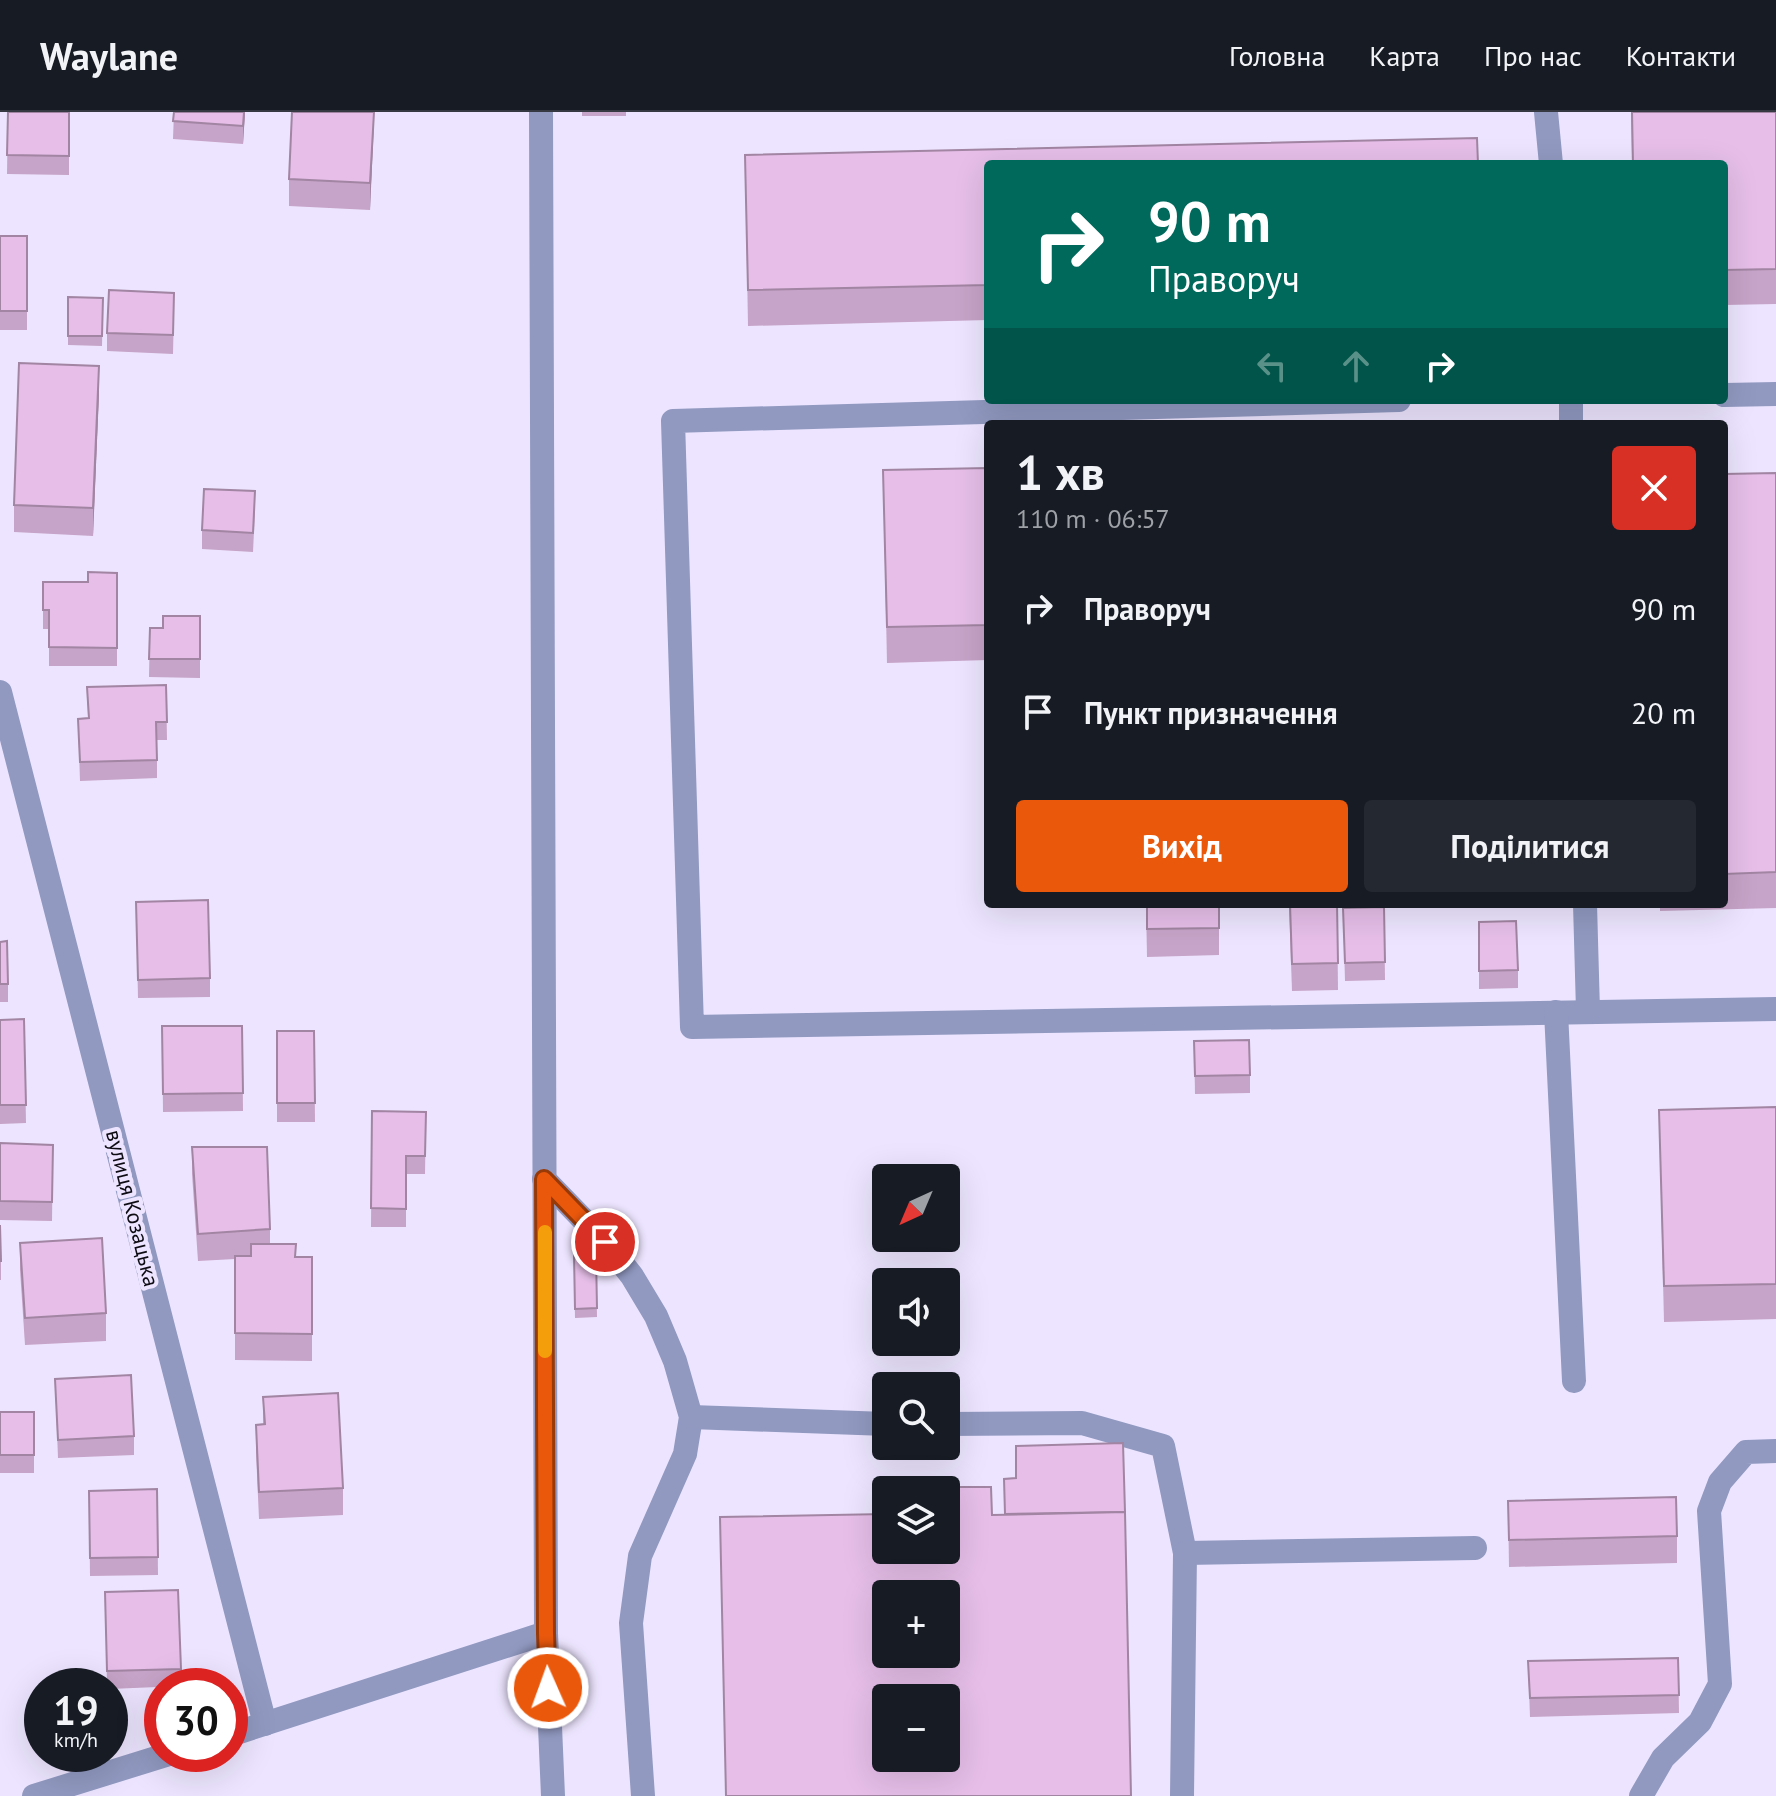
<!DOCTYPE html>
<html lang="uk">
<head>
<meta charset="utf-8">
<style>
  :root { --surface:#171b24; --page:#242831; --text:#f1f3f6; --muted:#9ea1a6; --line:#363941; --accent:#ea580c }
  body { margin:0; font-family:"PT Sans",sans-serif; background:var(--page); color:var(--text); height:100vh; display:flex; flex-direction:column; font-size:30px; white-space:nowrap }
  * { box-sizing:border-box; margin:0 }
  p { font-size:26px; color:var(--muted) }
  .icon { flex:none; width:44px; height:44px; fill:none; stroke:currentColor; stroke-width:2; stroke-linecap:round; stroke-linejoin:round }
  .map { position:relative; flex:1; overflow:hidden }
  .details { position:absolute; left:984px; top:308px; width:744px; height:488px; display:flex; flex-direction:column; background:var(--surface); border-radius:8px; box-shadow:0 8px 32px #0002 }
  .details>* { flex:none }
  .top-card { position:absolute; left:984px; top:48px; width:744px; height:244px; border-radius:8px; box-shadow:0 8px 32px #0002; background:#00695c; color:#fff; overflow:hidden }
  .needle { width:52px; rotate:224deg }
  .tools { position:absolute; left:872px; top:1052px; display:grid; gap:16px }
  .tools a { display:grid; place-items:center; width:88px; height:88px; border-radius:8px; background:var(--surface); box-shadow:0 8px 32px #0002; font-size:40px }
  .speed { position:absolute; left:24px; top:1556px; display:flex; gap:16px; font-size:40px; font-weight:700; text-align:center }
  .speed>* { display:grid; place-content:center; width:104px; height:104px; border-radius:50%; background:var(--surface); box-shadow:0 8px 32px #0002; line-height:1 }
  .speed small { font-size:20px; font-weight:400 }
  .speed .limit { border:12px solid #d22; background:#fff; color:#111 }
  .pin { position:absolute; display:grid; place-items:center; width:68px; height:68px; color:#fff; margin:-34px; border:4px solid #fff; border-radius:50%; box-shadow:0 2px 8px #0007 }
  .me { position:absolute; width:88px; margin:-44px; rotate:358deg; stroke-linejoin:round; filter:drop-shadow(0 0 6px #0008) }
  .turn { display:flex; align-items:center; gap:28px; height:168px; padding:0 32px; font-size:36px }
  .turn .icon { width:104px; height:104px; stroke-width:2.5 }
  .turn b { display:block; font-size:56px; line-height:68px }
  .lanes { display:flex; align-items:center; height:76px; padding:0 32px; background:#0003; justify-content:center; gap:40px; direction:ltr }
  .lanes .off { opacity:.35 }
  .round { display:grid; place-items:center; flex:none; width:84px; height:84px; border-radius:8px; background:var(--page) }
  .head { display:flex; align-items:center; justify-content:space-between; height:136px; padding:0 32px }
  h1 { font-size:48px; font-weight:700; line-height:60px }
  .primary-button { display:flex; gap:16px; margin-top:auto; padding:16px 32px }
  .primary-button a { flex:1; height:92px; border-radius:8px; background:var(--accent); color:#fff; font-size:32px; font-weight:700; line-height:92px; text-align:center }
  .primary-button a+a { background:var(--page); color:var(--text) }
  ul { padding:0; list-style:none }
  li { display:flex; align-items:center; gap:24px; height:104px; padding:0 32px }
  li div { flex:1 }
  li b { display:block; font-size:30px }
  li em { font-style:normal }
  header { display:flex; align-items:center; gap:48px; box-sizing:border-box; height:112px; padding:0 40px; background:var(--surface); border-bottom:2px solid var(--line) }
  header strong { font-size:38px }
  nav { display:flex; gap:44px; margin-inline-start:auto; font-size:28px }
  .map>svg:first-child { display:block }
</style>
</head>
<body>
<header>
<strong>Waylane</strong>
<nav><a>Головна</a><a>Карта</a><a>Про нас</a><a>Контакти</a></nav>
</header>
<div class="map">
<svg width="1776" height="1684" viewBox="0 0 1776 1684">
  <rect width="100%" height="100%" fill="#ede5ff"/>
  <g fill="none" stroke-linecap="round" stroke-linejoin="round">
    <g stroke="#9199c1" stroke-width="24">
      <path d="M 541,0 L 546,1521 L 553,1684"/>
      <path d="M 1546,0 L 1551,52"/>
      <path d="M 1724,283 L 1776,282"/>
      <path d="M 1399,288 L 673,309 L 692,915 L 1776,897"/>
      <path d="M 1571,288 L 1571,312"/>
      <path d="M 0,580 L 265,1612"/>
      <path d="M 1585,792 L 1588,899"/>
      <path d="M 1556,900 L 1574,1269"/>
      <path d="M 544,1067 L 605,1130 L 632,1164 L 656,1204 L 675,1249 L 691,1305 L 685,1342 L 640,1444 L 631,1511 L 643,1684"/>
      <path d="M 691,1305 L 886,1312"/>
      <path d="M 946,1312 L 1082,1311 L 1163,1334 L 1185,1441 L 1182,1684"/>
      <path d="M 1185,1441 L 1475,1436"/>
      <path d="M 230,1623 L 546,1521"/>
      <path d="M 34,1684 L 169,1642"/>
      <path d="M 1641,1684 L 1663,1646 L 1700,1610 L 1720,1572 L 1709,1399 L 1720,1370 L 1746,1340 L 1776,1339"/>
    </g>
  </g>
  <g fill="#c6a3c8">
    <path d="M 8,0 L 69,0 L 69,63 L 7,62 Z"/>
    <path d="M 174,0 L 245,0 L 243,32 L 173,27 Z"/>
    <path d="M 374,0 L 370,98 L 289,94 L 289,67 Z"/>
    <rect x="582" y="0" width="44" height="4"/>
    <path d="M 1631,0 L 1776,0 L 1776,192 L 1724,193 L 1724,52 L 1632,52 Z"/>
    <path d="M 745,43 L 988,52 L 988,208 L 748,214 Z"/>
    <rect x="0" y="124" width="27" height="94"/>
    <path d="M 68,185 L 103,186 L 102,234 L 68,233 Z"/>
    <path d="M 174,199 L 173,242 L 107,239 L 107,221 Z"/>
    <path d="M 99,281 L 93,424 L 14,420 L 14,393 Z"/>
    <path d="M 988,356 L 988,548 L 887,551 L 883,358 Z"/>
    <path d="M 1776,361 L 1776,796 L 1660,799 L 1660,792 L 1724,792 L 1724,362 Z"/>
    <path d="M 255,398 L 253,440 L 202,437 L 202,418 Z"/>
    <path d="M 117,461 L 117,554 L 49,554 L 49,517 L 43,517 L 43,470 L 88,470 Z"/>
    <path d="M 200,504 L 200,566 L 149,565 L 150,516 L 163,516 Z"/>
    <path d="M 166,573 L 167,628 L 157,628 L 157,666 L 80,669 L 78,607 L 88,606 L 87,575 Z"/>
    <path d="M 136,790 L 210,866 L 210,885 L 138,886 Z"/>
    <path d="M 1146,792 L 1219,792 L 1219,843 L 1147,845 Z"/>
    <path d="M 1289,792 L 1337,792 L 1338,878 L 1292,879 Z"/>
    <path d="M 1384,795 L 1385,868 L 1345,869 L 1343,796 Z"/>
    <path d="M 1479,810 L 1518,858 L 1518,876 L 1479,877 Z"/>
    <path d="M 0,830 L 8,872 L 8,890 L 0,890 Z"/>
    <path d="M 24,907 L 26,1011 L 0,1012 L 0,908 Z"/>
    <path d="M 162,914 L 242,914 L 243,999 L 163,1000 Z"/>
    <path d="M 277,919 L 314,919 L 315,1010 L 277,1010 Z"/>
    <path d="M 1194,929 L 1250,963 L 1250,981 L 1195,982 Z"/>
    <path d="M 1776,995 L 1776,1207 L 1664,1210 L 1659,998 Z"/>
    <path d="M 372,999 L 426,1000 L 425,1062 L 406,1062 L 406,1115 L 371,1115 Z"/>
    <path d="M 0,1031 L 53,1033 L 52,1109 L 0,1108 Z"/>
    <path d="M 192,1035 L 270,1117 L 270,1132 L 296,1145 L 312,1145 L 312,1249 L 235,1248 L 235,1147 L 198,1149 L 192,1062 Z"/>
    <path d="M 0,1113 L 1,1149 L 1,1168 L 0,1168 Z"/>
    <path d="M 20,1131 L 106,1201 L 106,1229 L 25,1233 L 20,1158 Z"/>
    <path d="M 574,1143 L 596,1143 L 597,1205 L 575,1206 Z"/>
    <path d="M 55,1267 L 134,1324 L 134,1343 L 58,1346 Z"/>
    <path d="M 263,1285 L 343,1376 L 343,1403 L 259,1407 L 256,1340 L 256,1313 L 263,1312 Z"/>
    <rect x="0" y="1300" width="34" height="61"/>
    <path d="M 1004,1367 L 1131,1684 L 726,1684 L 720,1405 L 946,1438 L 992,1403 L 1004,1402 Z"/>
    <path d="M 157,1377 L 158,1463 L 90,1464 L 89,1379 Z"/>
    <path d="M 1508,1389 L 1677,1424 L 1677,1451 L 1509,1455 Z"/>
    <path d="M 105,1480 L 181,1557 L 181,1574 L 110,1577 L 110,1574 L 107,1574 Z"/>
    <path d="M 1678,1546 L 1679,1601 L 1530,1605 L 1528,1549 Z"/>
  </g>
  <g fill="#a185a2">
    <path d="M 244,0 L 245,0 L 243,32 L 243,14 Z"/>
    <path d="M 374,0 L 374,11 L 370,98 L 370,71 Z"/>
    <path d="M 99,254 L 99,281 L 93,424 L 93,396 Z"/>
  </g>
  <g fill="#e6bee8" stroke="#a185a2" stroke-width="2" fill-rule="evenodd">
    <path d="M 8,0 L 69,0 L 69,44 L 7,43 Z"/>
    <path d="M 174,0 L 244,0 L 243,14 L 173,9 Z"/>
    <path d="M 292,0 L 374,0 L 370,71 L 289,67 Z"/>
    <path d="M 1632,0 L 1776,0 L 1776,157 L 1724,158 L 1724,52 L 1633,52 Z"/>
    <path d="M 1477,26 L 1478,52 L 988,52 L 988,173 L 748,178 L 745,43 Z"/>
    <rect x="0" y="124" width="27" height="75"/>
    <path d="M 109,178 L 174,181 L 173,223 L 107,221 Z"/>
    <path d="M 68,185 L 103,186 L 102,224 L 68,224 Z"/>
    <path d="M 19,251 L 99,254 L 93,396 L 14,393 Z"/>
    <path d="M 988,356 L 988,513 L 887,515 L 883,358 Z"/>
    <path d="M 1776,361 L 1776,760 L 1724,762 L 1724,362 Z"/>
    <path d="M 204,377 L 255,379 L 253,421 L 202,418 Z"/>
    <path d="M 88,460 L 117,461 L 117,536 L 49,535 L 49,498 L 43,498 L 43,470 L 88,470 Z"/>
    <path d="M 163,504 L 200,504 L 200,547 L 149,547 L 150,516 L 163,516 Z"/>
    <path d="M 166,573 L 167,610 L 156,610 L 157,648 L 80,650 L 78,607 L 89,606 L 87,575 Z"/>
    <path d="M 208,788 L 210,866 L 138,868 L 136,790 Z"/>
    <path d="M 1147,792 L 1219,792 L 1219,816 L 1147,817 Z"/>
    <path d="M 1290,792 L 1337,792 L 1338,851 L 1292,852 Z"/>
    <path d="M 1384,795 L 1385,850 L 1345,851 L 1343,796 Z"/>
    <path d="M 1516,809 L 1518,858 L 1479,859 L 1479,810 Z"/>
    <path d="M 7,829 L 8,872 L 0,872 L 0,830 Z"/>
    <path d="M 24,907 L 26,993 L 0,993 L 0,908 Z"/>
    <path d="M 162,914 L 242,914 L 243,981 L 163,982 Z"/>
    <path d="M 277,919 L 314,919 L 315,991 L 277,991 Z"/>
    <path d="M 1249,928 L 1250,963 L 1195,964 L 1194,929 Z"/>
    <path d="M 1776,995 L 1776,1172 L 1664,1174 L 1659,998 Z"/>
    <path d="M 372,999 L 426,1000 L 425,1044 L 406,1044 L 406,1097 L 371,1096 Z"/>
    <path d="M 0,1031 L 53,1033 L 52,1090 L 0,1089 Z"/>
    <path d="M 192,1035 L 267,1035 L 270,1117 L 198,1122 Z"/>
    <path d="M 0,1113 L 1,1149 L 0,1149 Z"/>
    <path d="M 102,1126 L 106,1201 L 25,1206 L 20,1131 Z"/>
    <path d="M 251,1132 L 296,1132 L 295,1145 L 312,1145 L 312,1222 L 235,1221 L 235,1144 L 251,1144 Z"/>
    <path d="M 574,1143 L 596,1143 L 597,1196 L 575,1197 Z"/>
    <path d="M 131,1263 L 134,1324 L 58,1328 L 55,1267 Z"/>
    <path d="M 338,1281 L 343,1376 L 259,1380 L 256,1313 L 265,1312 L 263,1285 Z"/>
    <rect x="0" y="1300" width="34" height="43"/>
    <path d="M 1123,1331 L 1125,1400 L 1005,1402 L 1004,1367 L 1016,1366 L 1016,1334 Z"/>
    <path d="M 944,1375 L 991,1375 L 992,1403 L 1125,1400 L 1131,1684 L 726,1684 L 720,1405 L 886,1402 L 886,1438 L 946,1438 L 946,1378 L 944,1378 ZM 886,1482 L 946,1482 L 946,1542 L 886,1542 ZM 886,1586 L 946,1586 L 946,1646 L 886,1646 Z"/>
    <path d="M 157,1377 L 158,1445 L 90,1446 L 89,1379 Z"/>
    <path d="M 1676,1385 L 1677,1424 L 1509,1428 L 1508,1389 Z"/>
    <path d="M 178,1478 L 181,1557 L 107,1559 L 105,1480 Z"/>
    <path d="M 1678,1546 L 1679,1583 L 1530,1586 L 1528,1549 Z"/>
  </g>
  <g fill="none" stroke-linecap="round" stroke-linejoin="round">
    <g stroke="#983908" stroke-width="20">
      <path id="route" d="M 548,1576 L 546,1521 L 544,1067 L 605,1130"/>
    </g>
    <use href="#route" stroke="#ea580c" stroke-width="14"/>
    <path stroke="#f59e0b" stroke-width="14" d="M 545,1120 L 545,1239"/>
  </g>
  <g text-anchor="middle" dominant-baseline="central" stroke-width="8" stroke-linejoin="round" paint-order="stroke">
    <g font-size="22" fill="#0e0b13" stroke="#ede5ff">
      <text transform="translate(133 1096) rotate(76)">вулиця Козацька</text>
    </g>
  </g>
</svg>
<div class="tools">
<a><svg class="needle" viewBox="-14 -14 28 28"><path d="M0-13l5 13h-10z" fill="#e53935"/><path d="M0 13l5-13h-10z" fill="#9ea1a6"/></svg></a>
<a><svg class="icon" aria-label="sound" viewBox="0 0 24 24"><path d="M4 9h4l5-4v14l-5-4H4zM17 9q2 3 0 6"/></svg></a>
<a><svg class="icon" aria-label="search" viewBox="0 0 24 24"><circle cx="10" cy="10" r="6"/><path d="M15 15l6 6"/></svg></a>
<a><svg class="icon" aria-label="layers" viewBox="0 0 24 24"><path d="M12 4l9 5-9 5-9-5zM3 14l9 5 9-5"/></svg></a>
<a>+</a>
<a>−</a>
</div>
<div class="speed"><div>19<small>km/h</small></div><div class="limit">30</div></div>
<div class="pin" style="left:605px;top:1130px;background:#d93025"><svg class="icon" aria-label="arrive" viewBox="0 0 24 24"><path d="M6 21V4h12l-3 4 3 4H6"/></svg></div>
<svg class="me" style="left:548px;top:1576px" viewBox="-20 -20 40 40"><circle r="17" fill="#ea580c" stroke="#fff" stroke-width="3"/><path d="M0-11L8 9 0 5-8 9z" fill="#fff"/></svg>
<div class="top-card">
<div class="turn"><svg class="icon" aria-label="right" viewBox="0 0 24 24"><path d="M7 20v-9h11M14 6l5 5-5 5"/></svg><div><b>90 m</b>Праворуч</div></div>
<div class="lanes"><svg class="icon off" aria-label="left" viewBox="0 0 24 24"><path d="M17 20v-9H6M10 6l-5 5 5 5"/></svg><svg class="icon off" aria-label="ahead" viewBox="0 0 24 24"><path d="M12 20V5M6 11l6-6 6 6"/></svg><svg class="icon" aria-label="right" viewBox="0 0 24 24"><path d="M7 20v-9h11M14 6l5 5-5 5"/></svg></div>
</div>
<section class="details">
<div class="head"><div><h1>1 хв</h1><p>110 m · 06:57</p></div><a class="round" style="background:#d93025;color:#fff"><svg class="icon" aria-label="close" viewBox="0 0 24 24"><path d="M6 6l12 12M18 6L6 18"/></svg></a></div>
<ul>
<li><svg class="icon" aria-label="right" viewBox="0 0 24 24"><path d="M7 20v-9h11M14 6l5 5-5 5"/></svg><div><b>Праворуч</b></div><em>90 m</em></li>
<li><svg class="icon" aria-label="arrive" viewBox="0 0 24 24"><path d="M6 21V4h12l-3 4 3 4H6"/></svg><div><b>Пункт призначення</b></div><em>20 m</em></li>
</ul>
<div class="primary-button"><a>Вихід</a><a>Поділитися</a></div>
</section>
</div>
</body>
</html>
